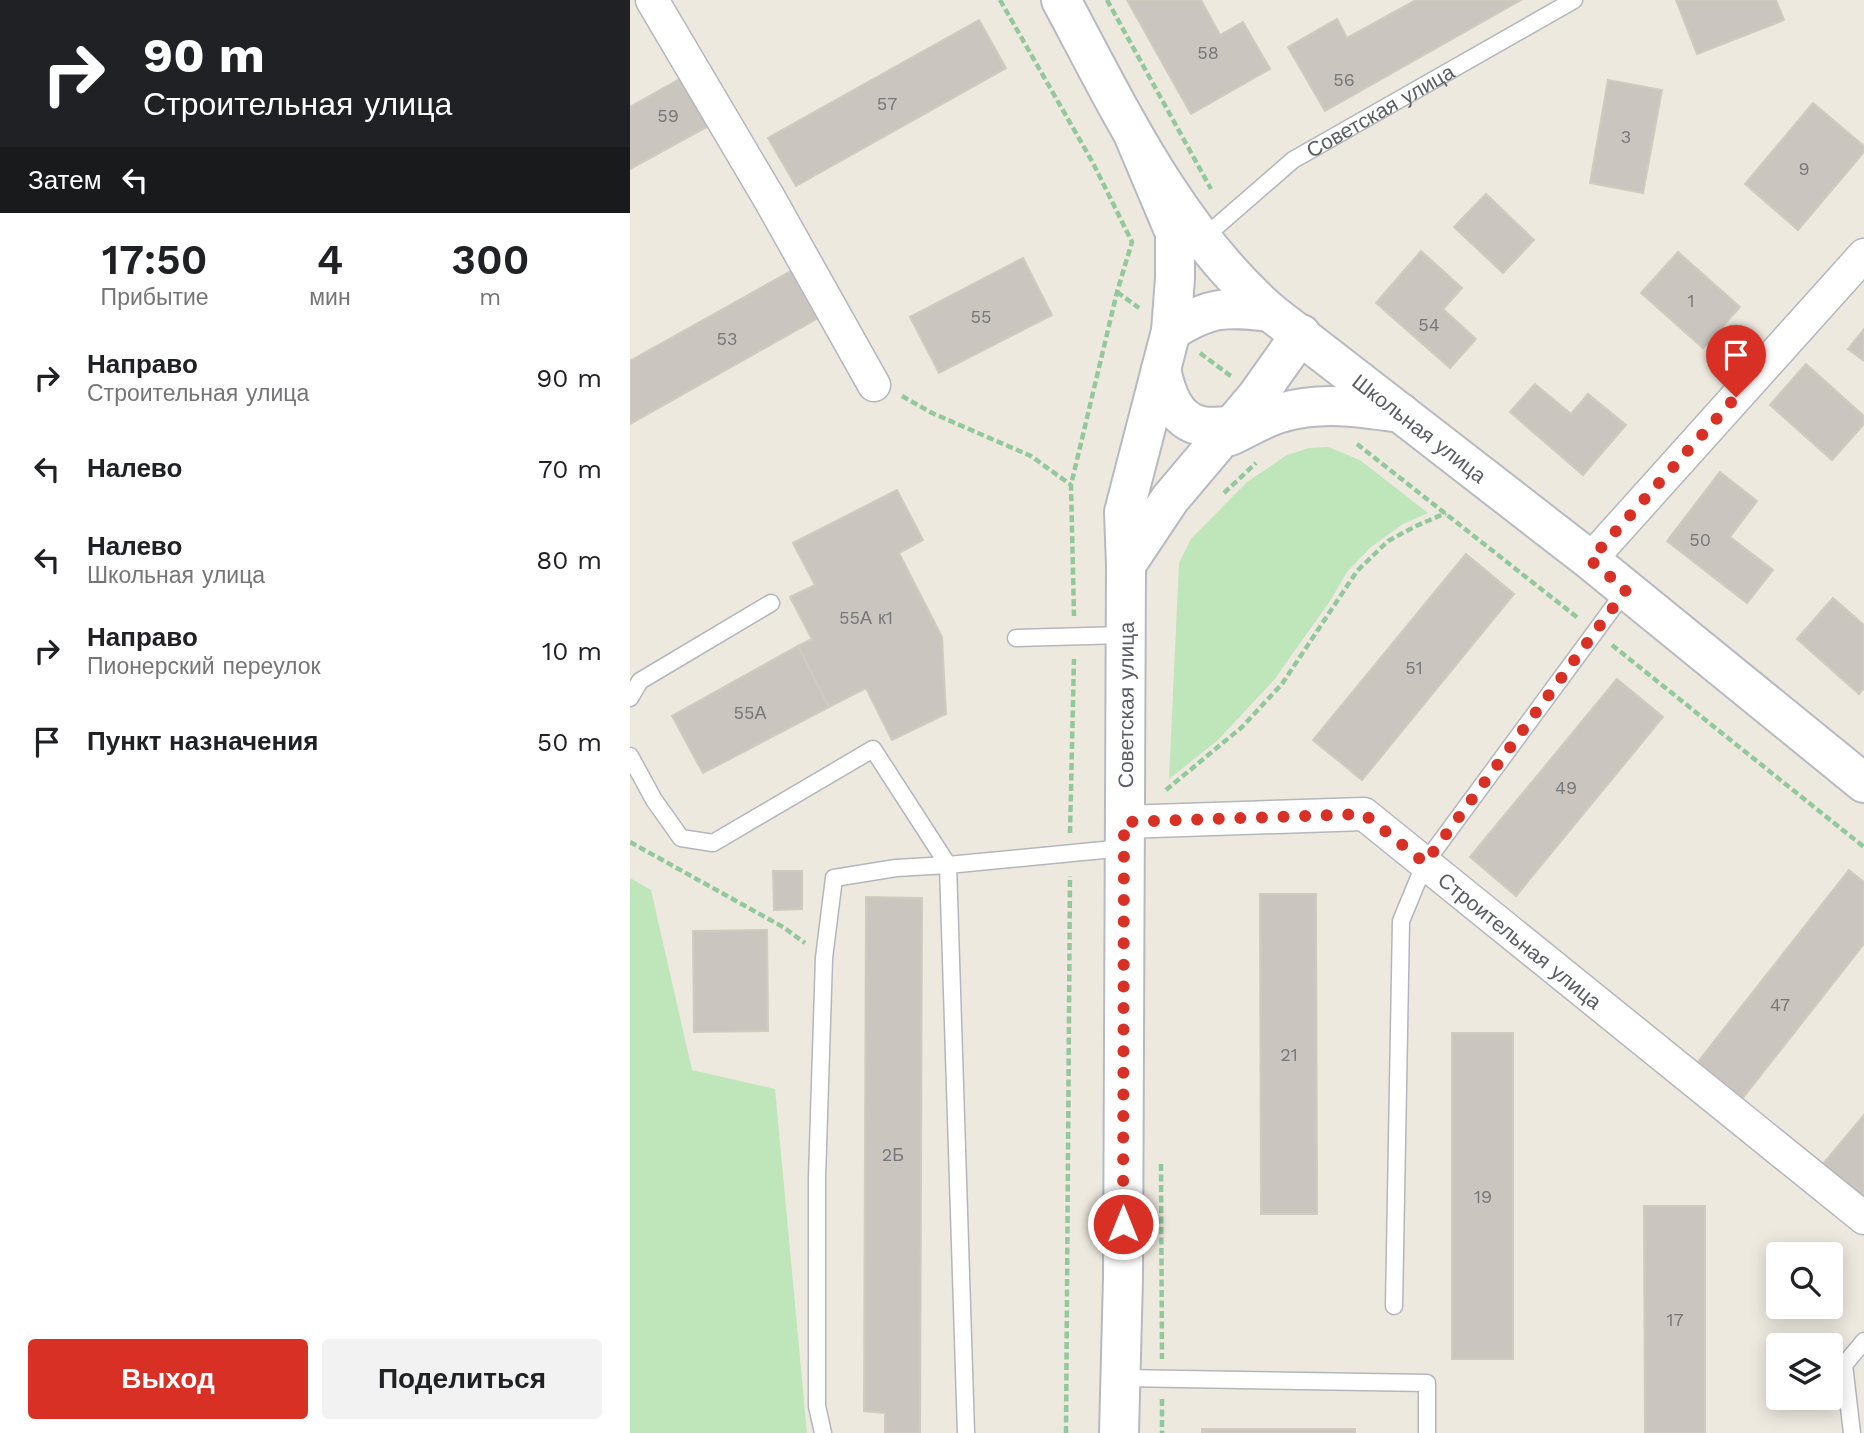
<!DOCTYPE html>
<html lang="ru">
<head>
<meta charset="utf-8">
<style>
  :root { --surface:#fff; --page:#f2f2f2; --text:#202124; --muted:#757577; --accent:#d93025 }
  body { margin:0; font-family:"Work Sans",sans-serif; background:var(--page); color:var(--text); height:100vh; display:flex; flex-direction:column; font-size:26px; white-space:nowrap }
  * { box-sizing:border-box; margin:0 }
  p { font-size:23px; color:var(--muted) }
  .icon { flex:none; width:38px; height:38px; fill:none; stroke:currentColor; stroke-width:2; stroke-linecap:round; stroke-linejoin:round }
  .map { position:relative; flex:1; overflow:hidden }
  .panel { display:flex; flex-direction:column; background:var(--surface); width:630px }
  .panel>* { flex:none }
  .top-card { background:#202124; color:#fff; overflow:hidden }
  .controls { position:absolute; left:1136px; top:1242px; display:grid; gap:14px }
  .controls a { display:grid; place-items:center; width:77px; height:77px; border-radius:7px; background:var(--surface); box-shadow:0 4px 18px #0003; font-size:35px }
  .pin { position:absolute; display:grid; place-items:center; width:60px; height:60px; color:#fff; margin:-72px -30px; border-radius:50% 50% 50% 0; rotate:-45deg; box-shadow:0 0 7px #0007 }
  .pin .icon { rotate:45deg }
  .me { position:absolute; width:77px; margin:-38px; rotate:0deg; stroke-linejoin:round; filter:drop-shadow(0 0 5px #0008) }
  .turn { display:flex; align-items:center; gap:24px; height:147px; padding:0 28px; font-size:32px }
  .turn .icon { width:91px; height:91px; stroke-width:2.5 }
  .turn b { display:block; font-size:49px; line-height:60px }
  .then { display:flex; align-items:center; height:66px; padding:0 28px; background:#0003; gap:14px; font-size:26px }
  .eta { display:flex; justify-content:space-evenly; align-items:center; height:119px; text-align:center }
  .eta b { font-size:42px; font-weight:600; line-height:49px }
  .action { display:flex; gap:14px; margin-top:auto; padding:14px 28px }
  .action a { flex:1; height:80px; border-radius:7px; background:var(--accent); color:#fff; font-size:28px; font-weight:600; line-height:80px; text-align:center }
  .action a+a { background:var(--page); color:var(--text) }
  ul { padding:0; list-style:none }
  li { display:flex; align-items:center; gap:21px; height:91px; padding:0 28px }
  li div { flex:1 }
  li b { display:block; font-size:26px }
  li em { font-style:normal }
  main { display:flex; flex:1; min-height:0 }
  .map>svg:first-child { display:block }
</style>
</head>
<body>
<main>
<section class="panel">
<div class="top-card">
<div class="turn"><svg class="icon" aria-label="right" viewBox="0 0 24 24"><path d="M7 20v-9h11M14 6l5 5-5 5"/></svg><div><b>90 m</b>Строительная улица</div></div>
<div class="then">Затем<svg class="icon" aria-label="left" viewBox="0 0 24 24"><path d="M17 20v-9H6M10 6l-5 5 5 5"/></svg></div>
</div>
<div class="eta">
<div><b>17:50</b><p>Прибытие</p></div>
<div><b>4</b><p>мин</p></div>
<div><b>300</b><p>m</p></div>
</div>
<ul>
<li><svg class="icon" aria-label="right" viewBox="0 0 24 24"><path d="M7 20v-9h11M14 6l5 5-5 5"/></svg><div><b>Направо</b><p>Строительная улица</p></div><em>90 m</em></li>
<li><svg class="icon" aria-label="left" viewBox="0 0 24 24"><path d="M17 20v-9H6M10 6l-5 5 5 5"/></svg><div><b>Налево</b></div><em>70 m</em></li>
<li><svg class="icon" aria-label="left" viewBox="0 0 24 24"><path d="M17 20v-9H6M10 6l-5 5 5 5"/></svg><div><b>Налево</b><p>Школьная улица</p></div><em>80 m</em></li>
<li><svg class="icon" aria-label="right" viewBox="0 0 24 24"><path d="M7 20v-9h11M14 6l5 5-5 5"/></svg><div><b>Направо</b><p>Пионерский переулок</p></div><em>10 m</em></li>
<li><svg class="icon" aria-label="arrive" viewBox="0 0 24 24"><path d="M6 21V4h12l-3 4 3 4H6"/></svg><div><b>Пункт назначения</b></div><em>50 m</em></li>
</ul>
<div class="action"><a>Выход</a><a>Поделиться</a></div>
</section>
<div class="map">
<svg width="1234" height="1433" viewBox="0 0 1234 1433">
  <rect width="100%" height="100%" fill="#ede9df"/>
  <g fill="#bee6ba">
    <path d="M 698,447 L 730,460 L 798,513 L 773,524 L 741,547 L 717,572 L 700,601 L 644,680 L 588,740 L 539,779 L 549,563 L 561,539 L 617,482 L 657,455 L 679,448 Z"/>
    <path d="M 0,878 L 21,890 L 62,1070 L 145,1089 L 177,1433 L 0,1433 Z"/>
  </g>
  <g fill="#cac5bf" stroke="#d1cabe" stroke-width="2">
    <path d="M 497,0 L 571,0 L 590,35 L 613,22 L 640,69 L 561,114 Z"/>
    <path d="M 786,0 L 891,0 L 695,111 L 658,47 L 707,19 L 717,38 Z"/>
    <path d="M 1046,0 L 1146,0 L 1154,20 L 1067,54 Z"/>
    <path d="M 349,20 L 376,68 L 166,186 L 138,138 Z"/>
    <path d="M 55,76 L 82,124 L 0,169 L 0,107 Z"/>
    <path d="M 978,80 L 1032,90 L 1013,193 L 960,183 Z"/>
    <path d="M 1183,103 L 1234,146 L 1234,152 L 1168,230 L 1115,184 Z"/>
    <path d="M 856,194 L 904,240 L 873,273 L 824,227 Z"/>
    <path d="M 791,251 L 832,288 L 813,309 L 846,339 L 820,368 L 746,303 Z"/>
    <path d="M 1048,252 L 1110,307 L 1073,348 L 1011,293 Z"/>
    <path d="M 393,258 L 422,315 L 309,373 L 280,317 Z"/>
    <path d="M 168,267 L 195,314 L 0,424 L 0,361 Z"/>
    <path d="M 1234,329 L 1234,361 L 1218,349 Z"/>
    <path d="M 1176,364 L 1234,416 L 1234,424 L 1202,460 L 1140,405 Z"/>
    <path d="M 905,384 L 941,414 L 958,394 L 996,425 L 953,475 L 880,412 Z"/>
    <path d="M 1090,472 L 1127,501 L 1100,537 L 1143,570 L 1117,603 L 1037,541 Z"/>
    <path d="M 267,490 L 293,540 L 269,553 L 312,637 L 316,714 L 262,740 L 236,688 L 199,707 L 168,646 L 182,639 L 160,597 L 185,585 L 163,543 Z"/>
    <path d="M 836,554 L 884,594 L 732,780 L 683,740 Z"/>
    <path d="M 1203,598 L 1234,625 L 1234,688 L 1229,694 L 1167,639 Z"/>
    <path d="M 168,646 L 199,707 L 73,773 L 42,716 Z"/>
    <path d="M 987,679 L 1033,717 L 886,896 L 840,857 Z"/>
    <path d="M 1219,870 L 1234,882 L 1234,944 L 1112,1099 L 1067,1063 Z"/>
    <path d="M 143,871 L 172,871 L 172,909 L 144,910 Z"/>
    <path d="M 630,894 L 686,894 L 687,1214 L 631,1214 Z"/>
    <path d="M 236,897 L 292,898 L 290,1433 L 255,1433 L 255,1413 L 234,1411 Z"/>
    <path d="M 137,930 L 138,1031 L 64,1032 L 63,931 Z"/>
    <rect x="822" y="1033" width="61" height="326"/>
    <path d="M 1234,1115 L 1234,1201 L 1191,1166 Z"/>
    <path d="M 1014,1206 L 1075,1206 L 1075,1433 L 1015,1433 Z"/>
    <rect x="572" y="1429" width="153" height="4"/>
  </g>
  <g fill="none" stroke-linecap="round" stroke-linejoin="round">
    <g stroke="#b3b7bb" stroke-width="19">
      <g id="lane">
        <path id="s1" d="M 571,240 L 663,160 L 944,0"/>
        <path d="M 386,638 L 494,635"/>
        <path d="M 0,698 L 10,681 L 141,603"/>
        <path d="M 0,756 L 24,800 L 51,838 L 83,843 L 243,749 L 318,865 L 494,848"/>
        <path d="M 764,1306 L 771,921 L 795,863 L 996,590"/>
        <path d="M 491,1378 L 797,1383 L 797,1433"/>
        <path d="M 193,1433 L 187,1406 L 187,1178 L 194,958 L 204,878 L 266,868 L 318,865 L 336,1433"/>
        <path d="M 1222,1433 L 1214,1365 L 1234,1341"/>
      </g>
    </g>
    <g stroke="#b3b7bb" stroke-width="35">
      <g id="street">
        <path d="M 22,0 L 139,198 L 244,385"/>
        <path d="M 960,560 L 1234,255"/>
        <path id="s2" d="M 494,822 L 734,814 L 1234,1218"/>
      </g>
    </g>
    <g stroke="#b6bac0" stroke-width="42">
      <g id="secondary">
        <path id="s3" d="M 431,0 C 490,110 545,228 640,312 L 960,560 L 1234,783"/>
        <path d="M 541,331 C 581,306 594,307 640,312"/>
        <path d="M 531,369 C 536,392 544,421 572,426 C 580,428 592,426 600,426"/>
        <path d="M 600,436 C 616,429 633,418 650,413 C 691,401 729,407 771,413"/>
        <path d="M 496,565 L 540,499 L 627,396 L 671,334"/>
        <path id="s4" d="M 489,1433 L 493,1278 L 496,565 L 494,512 L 541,331 L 545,278 L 545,233 L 504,136"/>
      </g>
    </g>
    <g stroke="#93c89d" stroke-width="4.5" stroke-dasharray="7 3.5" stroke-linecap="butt">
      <path d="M 370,0 L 463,163 L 502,242 L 487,292 L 441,485 L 444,616"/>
      <path d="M 477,0 L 581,189"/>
      <path d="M 487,292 L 509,308"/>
      <path d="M 570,353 L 602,377"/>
      <path d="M 272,396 L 302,413 L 401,456 L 441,485"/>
      <path d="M 727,444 L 948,618"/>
      <path d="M 594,493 L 626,463"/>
      <path d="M 982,645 L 1234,847"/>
      <path d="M 536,790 L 612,727 L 652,684 L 727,571 L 758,541 L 786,526 L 816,513"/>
      <path d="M 440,833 L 444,659"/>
      <path d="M 0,842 L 153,927 L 175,943"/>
      <path d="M 531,1164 L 532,1359"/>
      <path d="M 532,1399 L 532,1433"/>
      <path d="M 436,1433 L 440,876"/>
    </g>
    <use href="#lane" stroke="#fff" stroke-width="16"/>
    <use href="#street" stroke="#fff" stroke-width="32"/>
    <use href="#secondary" stroke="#fff" stroke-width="38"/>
  </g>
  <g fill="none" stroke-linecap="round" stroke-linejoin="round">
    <path stroke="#d93025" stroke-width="12" stroke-dasharray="0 21.6" d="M 493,1224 L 494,822 L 734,814 L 795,863 L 996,590 L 960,560 L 1106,397"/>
  </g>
  <g text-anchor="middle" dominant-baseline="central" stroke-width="5" stroke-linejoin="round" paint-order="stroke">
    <g font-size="18" fill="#757779">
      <text x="578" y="52">58</text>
      <text x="714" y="79">56</text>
      <text x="257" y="103">57</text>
      <text x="38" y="115">59</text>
      <text x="996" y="136">3</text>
      <text x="1174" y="168">9</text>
      <text x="1061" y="300">1</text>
      <text x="351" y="316">55</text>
      <text x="799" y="324">54</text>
      <text x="97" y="338">53</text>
      <text x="1070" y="539">50</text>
      <text x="236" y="617">55А к1</text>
      <text x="784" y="667">51</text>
      <text x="120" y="712">55А</text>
      <text x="936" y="787">49</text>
      <text x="1150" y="1004">47</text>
      <text x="659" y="1054">21</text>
      <text x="263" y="1154">2Б</text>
      <text x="853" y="1196">19</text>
      <text x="1045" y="1319">17</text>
    </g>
    <g font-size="21" fill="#595d62" stroke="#fff">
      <text stroke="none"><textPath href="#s1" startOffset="222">Советская улица</textPath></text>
      <text stroke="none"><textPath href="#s3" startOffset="567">Школьная улица</textPath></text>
      <text stroke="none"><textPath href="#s4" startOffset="728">Советская улица</textPath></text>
      <text stroke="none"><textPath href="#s2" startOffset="441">Строительная улица</textPath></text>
    </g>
  </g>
</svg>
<div class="controls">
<a><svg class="icon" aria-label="search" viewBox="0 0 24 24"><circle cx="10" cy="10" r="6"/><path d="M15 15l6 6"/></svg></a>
<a><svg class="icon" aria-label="layers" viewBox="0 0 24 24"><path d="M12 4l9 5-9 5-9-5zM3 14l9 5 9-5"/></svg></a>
</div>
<div class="pin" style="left:1106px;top:397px;background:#d93025"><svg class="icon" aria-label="arrive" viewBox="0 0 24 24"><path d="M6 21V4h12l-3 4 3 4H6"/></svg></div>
<svg class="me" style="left:493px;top:1224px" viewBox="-20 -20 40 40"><circle r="17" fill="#d93025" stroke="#fff" stroke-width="3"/><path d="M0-11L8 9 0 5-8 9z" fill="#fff"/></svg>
</div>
</main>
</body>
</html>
